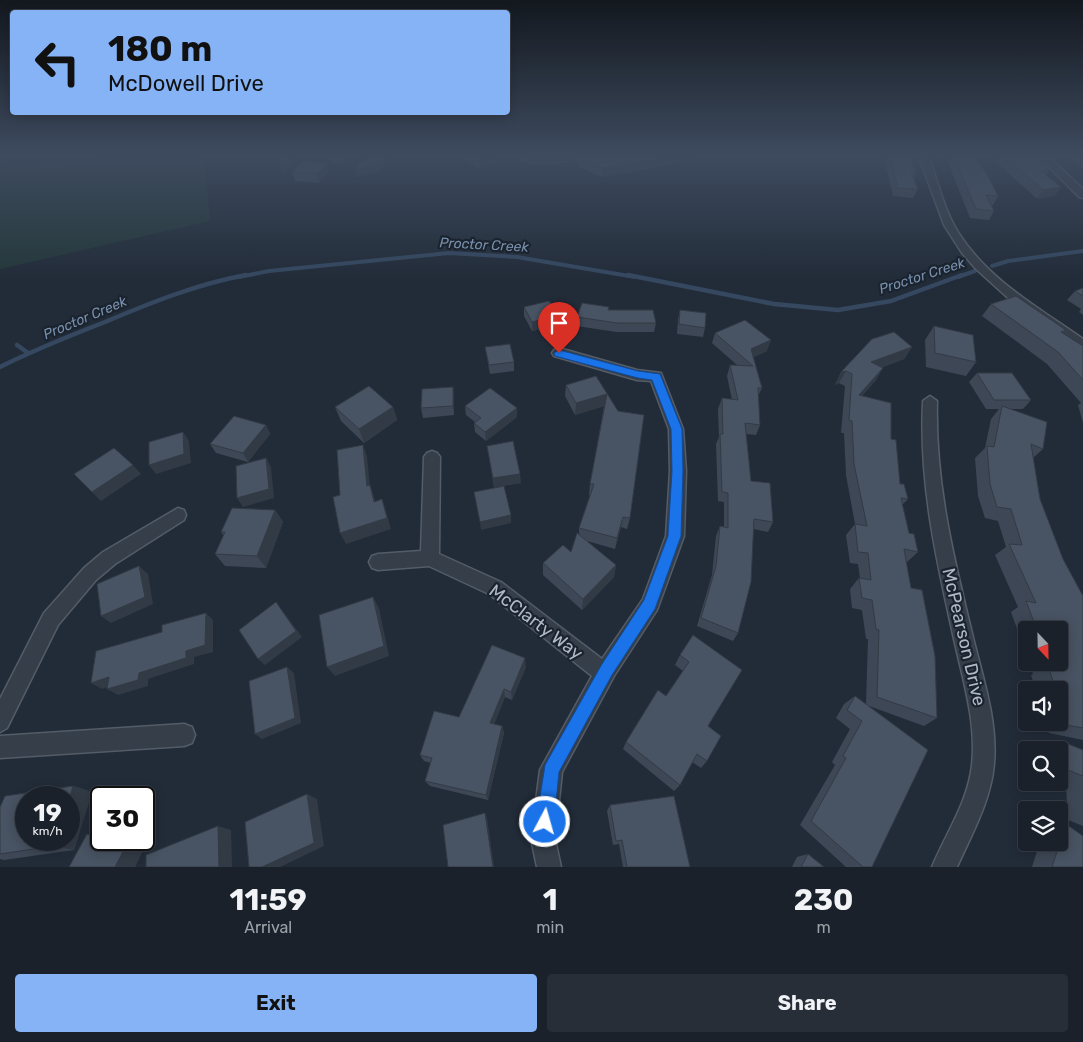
<!DOCTYPE html>
<html lang="en">
<head>
<meta charset="utf-8">
<style>
  :root { --surface:#1a212b; --page:#272e37; --text:#f1f3f6; --muted:#9fa3a9; --line:#383e47; --accent:#85b3f6 }
  body { margin:0; font-family:Rubik,sans-serif; background:var(--page); color:var(--text); height:100vh; display:flex; flex-direction:column; font-size:19px; white-space:nowrap }
  * { box-sizing:border-box; margin:0 }
  p { font-size:16px; color:var(--muted) }
  .icon { flex:none; width:28px; height:28px; fill:none; stroke:currentColor; stroke-width:2; stroke-linecap:round; stroke-linejoin:round }
  .map { position:relative; height:867px; overflow:hidden }
  .side { display:flex; flex-direction:column; background:var(--surface); flex:1 }
  .side>* { flex:none }
  .banner { position:absolute; left:10px; top:10px; width:500px; height:105px; border-radius:5px; box-shadow:0 2px 12px #0003,0 0 0 1px var(--line); background:#85b3f6; color:#111; overflow:hidden }
  .needle { width:32px; rotate:158deg }
  .fabs { position:absolute; left:1018px; top:621px; display:grid; gap:10px }
  .fabs a { display:grid; place-items:center; width:50px; height:50px; border-radius:5px; background:var(--surface); box-shadow:0 2px 12px #0003,0 0 0 1px var(--line); font-size:25px }
  .speed { position:absolute; left:15px; top:786px; display:flex; gap:10px; font-size:25px; font-weight:700; text-align:center }
  .speed>* { display:grid; place-content:center; width:65px; height:65px; border-radius:50%; background:var(--surface); box-shadow:0 2px 12px #0003,0 0 0 1px var(--line); line-height:1 }
  .speed small { font-size:12px; font-weight:400 }
  .speed .limit { border:2px solid #111; border-radius:8px; background:#fff; color:#111 }
  .pin { position:absolute; display:grid; place-items:center; width:42px; height:42px; color:#fff; margin:-51px -21px; border-radius:50% 50% 50% 0; rotate:-45deg; box-shadow:0 0 5px #0007 }
  .pin .icon { rotate:45deg }
  .me { position:absolute; width:55px; margin:-28px; rotate:6deg; stroke-linejoin:round; filter:drop-shadow(0 0 4px #0008) }
  .turn { display:flex; align-items:center; gap:18px; height:105px; padding:0 15px; font-size:22px }
  .turn .icon { width:65px; height:65px; stroke-width:2.5 }
  .turn b { display:block; font-size:35px; line-height:42px }
  .eta { display:flex; justify-content:space-evenly; align-items:center; height:85px; text-align:center }
  .eta b { font-size:30px; font-weight:700; line-height:35px }
  .cta { display:flex; gap:10px; margin-top:auto; padding:10px 15px }
  .cta a { flex:1; height:58px; border-radius:5px; background:var(--accent); color:#111; font-size:20px; font-weight:700; line-height:58px; text-align:center }
  .cta a+a { background:var(--page); color:var(--text) }
  .map>svg:first-child { display:block }
</style>
</head>
<body>
<div class="map">
<svg width="1083" height="867" viewBox="0 0 1083 867">
  <rect width="100%" height="100%" fill="#222c39"/>
  <path fill="#24383a" d="M 116,157 L 204,157 L 210,221 L 0,269 L 0,167 Z"/>
  <g fill="none" stroke-linecap="round" stroke-linejoin="round">
    <g stroke="#354860" stroke-width="4">
      <path d="M 992,266 L 1008,261 L 1083,251"/>
      <path d="M 239,277 L 269,271 L 449,253 L 517,257 L 635,277"/>
      <path d="M 958,277 L 975,271"/>
    </g>
    <g stroke="#354860" stroke-width="4.5">
      <path d="M 628,275 L 774,304 L 838,310 L 891,301 L 962,275"/>
      <path d="M 17,345 L 28,353"/>
      <path d="M 0,367 C 34,350 69,336 105,322 C 150,303 197,284 246,275"/>
    </g>
    <g stroke="#535c67" stroke-width="3">
      <g id="minor">
        <path d="M 334,157 L 344,157 L 337,162 L 332,159 Z"/>
        <path d="M 517,157 L 573,157 C 562,165 528,165 517,157 Z"/>
        <path d="M 919,157 L 929,157 C 938,182 944,210 958,232 C 987,279 1039,308 1083,339 L 1083,349 L 1008,298 L 976,269 L 962,253 L 944,225 Z"/>
        <path d="M 1039,157 L 1049,157 L 1083,189 L 1083,198 L 1079,197 Z"/>
        <path d="M 559,348 L 637,370 L 661,373 L 683,429 L 686,471 L 684,536 L 657,610 L 614,676 L 562,772 L 555,839 L 561,867 L 537,867 L 531,839 L 540,770 L 592,676 L 489,594 L 429,566 L 378,570 L 372,568 L 369,562 L 372,556 L 378,554 L 421,551 L 424,457 L 427,453 L 432,451 L 437,453 L 440,457 L 439,554 L 501,582 L 602,659 L 643,599 L 666,536 L 670,471 L 669,429 L 651,381 L 637,380 L 554,356 L 552,353 L 554,350 Z"/>
        <path d="M 930,396 L 937,401 C 935,481 953,556 972,633 C 982,676 998,720 994,764 C 991,800 972,834 957,867 L 932,867 C 946,833 968,802 972,765 C 977,720 961,674 952,630 C 935,554 919,480 923,401 Z"/>
        <path d="M 178,508 L 184,510 L 186,515 L 184,520 L 115,564 L 96,580 L 58,625 L 7,728 L 0,732 L 0,699 L 44,613 L 84,568 L 103,552 Z"/>
        <path d="M 184,724 L 192,727 L 195,735 L 192,743 L 184,746 L 0,758 L 0,736 Z"/>
      </g>
    </g>
    <use href="#minor" fill="#353e49" fill-rule="evenodd"/>
  </g>
  <g fill="#3e4755">
    <path d="M 461,157 L 498,157 L 498,161 L 479,169 Z"/>
    <path d="M 575,157 L 708,157 L 647,169 L 602,177 L 579,167 L 579,163 L 577,162 Z"/>
    <path d="M 884,157 L 910,157 L 916,173 L 914,179 L 918,189 L 913,198 L 893,196 Z"/>
    <path d="M 946,157 L 979,157 L 977,160 L 998,196 L 993,205 L 991,205 L 994,211 L 989,220 L 970,218 Z"/>
    <path d="M 991,157 L 1035,157 L 1049,170 L 1046,175 L 1055,196 L 1037,199 Z"/>
    <path d="M 1069,157 L 1083,157 L 1083,169 Z"/>
    <path d="M 329,171 L 319,183 L 295,181 L 292,172 Z"/>
    <path d="M 1083,288 L 1083,315 L 1079,312 L 1081,309 L 1067,300 L 1075,291 Z"/>
    <path d="M 991,304 L 1066,330 L 1063,333 L 1083,346 L 1083,423 L 1078,405 L 1081,403 L 1047,364 L 982,316 Z"/>
    <path d="M 524,307 L 558,315 L 558,325 L 532,331 L 524,316 Z"/>
    <path d="M 609,307 L 609,310 L 656,323 L 654,332 L 616,332 L 577,326 L 577,317 Z"/>
    <path d="M 680,310 L 705,328 L 703,337 L 677,334 L 678,319 Z"/>
    <path d="M 934,326 L 976,362 L 966,376 L 926,367 L 925,340 Z"/>
    <path d="M 715,333 L 767,351 L 753,357 L 762,388 L 758,396 L 760,425 L 756,435 L 746,434 L 751,481 L 773,522 L 768,532 L 754,529 L 738,633 L 733,641 L 697,626 L 712,575 L 716,536 L 720,526 L 724,527 L 724,502 L 718,501 L 716,444 L 719,437 L 718,409 L 722,398 L 732,400 L 727,376 L 730,365 L 737,365 L 712,343 Z"/>
    <path d="M 485,347 L 514,362 L 514,371 L 490,374 Z"/>
    <path d="M 912,347 L 904,359 L 883,367 L 876,380 L 862,396 L 891,439 L 900,484 L 908,499 L 902,505 L 909,533 L 918,552 L 907,562 L 906,562 L 937,718 L 924,726 L 869,706 L 872,867 L 846,867 L 800,825 L 835,765 L 832,762 L 850,729 L 836,718 L 844,704 L 855,696 L 866,704 L 868,639 L 866,639 L 862,610 L 852,608 L 850,589 L 859,578 L 860,578 L 858,564 L 850,563 L 846,535 L 855,524 L 846,475 L 844,433 L 841,433 L 845,386 L 839,383 L 835,385 L 841,372 Z"/>
    <path d="M 977,373 L 1031,400 L 1023,409 L 1010,409 L 1043,449 L 1033,458 L 1040,499 L 1063,559 L 1083,596 L 1083,740 L 1049,733 L 1046,722 L 1059,722 L 1059,690 L 1036,690 L 1031,675 L 1033,674 L 1029,662 L 1059,662 L 1059,630 L 1026,630 L 1026,654 L 1011,612 L 1018,607 L 995,555 L 1006,547 L 998,521 L 985,518 L 978,496 L 975,458 L 985,448 L 991,419 L 999,409 L 986,409 L 969,382 Z"/>
    <path d="M 566,385 L 618,411 L 630,518 L 627,529 L 621,527 L 615,549 L 587,541 L 616,565 L 614,577 L 582,610 L 543,575 L 543,563 L 571,552 L 579,534 L 579,528 L 590,495 L 589,495 L 590,484 L 604,406 L 575,415 L 565,396 Z"/>
    <path d="M 453,387 L 454,396 L 454,415 L 423,418 L 421,408 Z"/>
    <path d="M 465,406 L 517,408 L 517,417 L 486,441 L 475,432 L 474,423 L 475,422 L 466,415 Z"/>
    <path d="M 335,407 L 393,407 L 397,420 L 364,443 L 341,421 Z"/>
    <path d="M 266,425 L 270,434 L 248,462 L 216,453 L 210,444 Z"/>
    <path d="M 487,446 L 521,483 L 494,487 Z"/>
    <path d="M 275,510 L 283,522 L 266,568 L 225,566 L 215,554 L 224,536 L 221,532 Z"/>
    <path d="M 693,635 L 708,726 L 707,761 L 701,768 L 692,762 L 680,785 L 674,791 L 623,749 L 626,742 L 666,696 L 683,671 L 675,665 L 680,655 Z"/>
    <path d="M 526,667 L 512,700 L 505,697 L 494,724 L 502,726 L 504,733 L 488,800 L 430,786 L 425,781 L 431,763 L 424,761 L 420,755 L 459,717 Z"/>
    <path d="M 1066,743 L 1083,750 L 1083,826 L 1068,820 L 1066,784 L 1059,781 L 1059,750 L 1048,750 Z"/>
    <path d="M 73,786 L 92,792 L 74,850 L 4,860 L 0,859 L 0,807 Z"/>
    <path d="M 610,805 L 690,867 L 623,867 L 619,844 L 613,845 L 607,811 Z"/>
    <path d="M 1066,824 L 1083,867 L 1032,867 L 1040,842 L 1059,842 L 1059,826 Z"/>
    <path d="M 87,834 L 101,837 L 101,840 L 113,840 L 144,848 L 135,867 L 69,867 Z"/>
    <path d="M 808,854 L 824,867 L 792,867 L 797,857 Z"/>
  </g>
  <g fill="#323a45">
    <path d="M 289,157 L 303,157 L 282,172 L 279,164 Z"/>
    <path d="M 383,157 L 391,157 L 390,160 L 379,172 L 357,177 L 355,169 Z"/>
    <path d="M 487,157 L 498,157 L 498,161 L 479,169 L 479,161 Z"/>
    <path d="M 666,157 L 708,157 L 647,169 L 602,177 L 603,168 Z"/>
    <path d="M 327,163 L 329,171 L 319,183 L 317,174 Z"/>
    <path d="M 1061,187 L 1055,196 L 1037,199 L 1043,190 Z"/>
    <path d="M 558,315 L 558,325 L 532,331 L 532,322 Z"/>
    <path d="M 771,340 L 767,351 L 748,360 L 751,349 Z"/>
    <path d="M 912,347 L 904,359 L 864,374 L 871,362 Z"/>
    <path d="M 883,368 L 876,380 L 852,407 L 859,395 Z"/>
    <path d="M 846,371 L 839,383 L 835,385 L 841,372 Z"/>
    <path d="M 453,387 L 454,396 L 454,415 L 453,406 Z"/>
    <path d="M 607,394 L 605,406 L 575,415 L 576,403 Z"/>
    <path d="M 393,407 L 397,420 L 364,443 L 359,429 Z"/>
    <path d="M 517,408 L 517,417 L 486,441 L 485,432 Z"/>
    <path d="M 266,425 L 270,434 L 248,462 L 243,453 Z"/>
    <path d="M 183,432 L 189,441 L 191,463 L 156,474 L 149,465 Z"/>
    <path d="M 363,445 L 367,456 L 371,498 L 367,486 Z"/>
    <path d="M 266,458 L 271,467 L 274,498 L 243,507 L 237,498 Z"/>
    <path d="M 133,465 L 141,474 L 101,501 L 92,492 Z"/>
    <path d="M 520,474 L 521,483 L 494,487 L 493,478 Z"/>
    <path d="M 370,485 L 374,497 L 379,513 L 374,502 Z"/>
    <path d="M 382,499 L 386,511 L 391,529 L 346,544 L 340,533 Z"/>
    <path d="M 275,510 L 283,522 L 266,568 L 257,556 Z"/>
    <path d="M 511,515 L 511,523 L 481,530 L 480,522 Z"/>
    <path d="M 623,517 L 621,527 L 615,549 L 617,538 Z"/>
    <path d="M 616,565 L 614,577 L 582,610 L 583,599 Z"/>
    <path d="M 139,566 L 148,574 L 153,604 L 111,623 L 101,616 Z"/>
    <path d="M 373,597 L 379,608 L 389,656 L 335,676 L 327,667 Z"/>
    <path d="M 276,602 L 302,637 L 265,665 L 258,659 Z"/>
    <path d="M 206,613 L 213,620 L 213,652 L 194,657 L 194,664 L 148,679 L 148,686 L 118,695 L 107,689 L 139,673 L 186,651 Z"/>
    <path d="M 525,658 L 526,667 L 512,700 L 511,692 Z"/>
    <path d="M 287,667 L 294,673 L 301,723 L 262,739 L 255,734 Z"/>
    <path d="M 109,677 L 119,683 L 102,689 L 91,683 Z"/>
    <path d="M 504,689 L 505,697 L 492,730 L 490,723 Z"/>
    <path d="M 502,726 L 504,733 L 488,800 L 486,795 Z"/>
    <path d="M 73,786 L 92,792 L 74,850 L 53,846 L 55,840 L 69,840 L 69,800 Z"/>
    <path d="M 307,794 L 317,799 L 324,846 L 280,867 L 262,867 Z"/>
    <path d="M 485,813 L 487,818 L 494,867 L 493,867 Z"/>
    <path d="M 218,826 L 231,830 L 232,867 L 219,867 Z"/>
    <path d="M 127,844 L 144,848 L 135,867 L 115,867 Z"/>
  </g>
  <g fill="#485363" stroke="#323a45">
    <path d="M 280,157 L 289,157 L 279,164 Z"/>
    <path d="M 366,157 L 383,157 L 378,163 L 355,169 Z"/>
    <path d="M 473,157 L 487,157 L 479,161 Z"/>
    <path d="M 586,157 L 666,157 L 603,168 L 579,158 Z"/>
    <path d="M 890,157 L 910,157 L 916,173 L 911,173 L 918,189 L 898,188 Z"/>
    <path d="M 954,157 L 975,157 L 988,176 L 998,196 L 986,195 L 994,211 L 976,209 Z"/>
    <path d="M 1005,157 L 1035,157 L 1049,170 L 1041,171 L 1061,187 L 1043,190 Z"/>
    <path d="M 303,161 L 327,163 L 317,174 L 292,172 Z"/>
    <path d="M 1083,288 L 1083,296 L 1075,291 Z"/>
    <path d="M 1016,296 L 1066,330 L 1061,332 L 1083,346 L 1083,380 L 1058,352 L 991,304 Z"/>
    <path d="M 549,301 L 558,315 L 532,322 L 524,307 Z"/>
    <path d="M 582,303 L 609,307 L 608,310 L 653,310 L 656,323 L 617,323 L 577,317 Z"/>
    <path d="M 680,310 L 706,313 L 705,328 L 679,324 Z"/>
    <path d="M 745,320 L 771,340 L 751,349 L 762,388 L 758,388 L 760,425 L 745,423 L 751,481 L 770,483 L 773,522 L 754,519 L 751,582 L 738,633 L 701,618 L 716,566 L 720,526 L 728,528 L 728,493 L 722,492 L 720,434 L 723,434 L 722,398 L 738,400 L 730,365 L 753,366 L 715,333 Z"/>
    <path d="M 934,326 L 973,335 L 976,362 L 935,353 Z"/>
    <path d="M 894,332 L 912,347 L 871,362 L 883,368 L 859,395 L 891,403 L 891,439 L 896,440 L 900,484 L 904,484 L 908,499 L 901,498 L 909,533 L 914,534 L 918,552 L 904,549 L 911,588 L 922,590 L 935,656 L 937,718 L 877,697 L 879,630 L 876,629 L 872,600 L 862,598 L 859,578 L 871,580 L 868,553 L 858,552 L 855,524 L 867,526 L 854,464 L 852,421 L 849,420 L 852,374 L 846,371 L 841,372 L 872,339 Z"/>
    <path d="M 510,344 L 514,362 L 489,365 L 485,347 Z"/>
    <path d="M 977,373 L 1012,373 L 1031,400 L 994,400 Z"/>
    <path d="M 596,376 L 618,411 L 644,415 L 630,518 L 623,517 L 617,538 L 579,528 L 594,484 L 590,484 L 607,394 L 576,403 L 566,385 Z"/>
    <path d="M 369,386 L 393,407 L 359,429 L 335,407 Z"/>
    <path d="M 453,387 L 453,406 L 421,408 L 422,389 Z"/>
    <path d="M 490,388 L 517,408 L 485,432 L 474,423 L 481,418 L 465,406 Z"/>
    <path d="M 1002,406 L 1047,422 L 1043,449 L 1031,444 L 1040,499 L 1063,559 L 1083,596 L 1083,728 L 1067,725 L 1059,699 L 1059,690 L 1056,690 L 1048,666 L 1051,667 L 1049,662 L 1059,662 L 1059,630 L 1037,630 L 1026,601 L 1036,603 L 1009,544 L 1022,545 L 1011,509 L 997,507 L 990,484 L 987,446 L 994,447 Z"/>
    <path d="M 234,416 L 266,425 L 243,453 L 210,444 Z"/>
    <path d="M 183,432 L 184,454 L 149,465 L 149,442 Z"/>
    <path d="M 513,441 L 520,474 L 493,478 L 487,446 Z"/>
    <path d="M 363,445 L 367,486 L 370,485 L 374,502 L 382,499 L 387,518 L 340,533 L 333,497 L 340,495 L 337,450 Z"/>
    <path d="M 114,448 L 133,465 L 92,492 L 74,474 Z"/>
    <path d="M 266,458 L 269,489 L 237,498 L 236,466 Z"/>
    <path d="M 504,486 L 511,515 L 480,522 L 474,492 Z"/>
    <path d="M 232,508 L 275,510 L 257,556 L 215,554 L 225,532 L 221,532 Z"/>
    <path d="M 577,533 L 616,565 L 583,599 L 543,563 L 563,545 L 571,552 Z"/>
    <path d="M 139,566 L 145,597 L 101,616 L 97,584 Z"/>
    <path d="M 373,597 L 384,646 L 327,667 L 319,615 Z"/>
    <path d="M 276,602 L 296,631 L 258,659 L 239,630 Z"/>
    <path d="M 206,613 L 205,645 L 186,651 L 186,658 L 139,673 L 138,680 L 107,689 L 109,677 L 91,683 L 96,651 L 162,632 L 162,625 Z"/>
    <path d="M 693,635 L 742,670 L 708,726 L 721,736 L 707,761 L 697,754 L 680,785 L 626,742 L 658,690 L 666,696 L 689,662 L 680,655 Z"/>
    <path d="M 492,645 L 525,658 L 511,692 L 504,689 L 490,723 L 502,726 L 486,795 L 425,781 L 432,758 L 420,755 L 434,711 L 459,717 Z"/>
    <path d="M 287,667 L 295,718 L 255,734 L 249,681 Z"/>
    <path d="M 855,696 L 928,750 L 872,867 L 863,867 L 811,821 L 846,758 L 843,756 L 862,721 L 847,710 Z"/>
    <path d="M 1066,743 L 1083,750 L 1083,776 L 1068,770 Z"/>
    <path d="M 73,786 L 69,800 L 69,798 L 26,798 L 26,840 L 55,840 L 53,846 L 0,854 L 0,807 L 5,796 Z"/>
    <path d="M 307,794 L 314,843 L 262,867 L 249,867 L 245,822 Z"/>
    <path d="M 674,796 L 690,867 L 627,867 L 622,840 L 616,841 L 610,805 Z"/>
    <path d="M 485,813 L 493,867 L 448,867 L 443,825 Z"/>
    <path d="M 1066,824 L 1083,836 L 1083,867 L 1052,867 Z"/>
    <path d="M 218,826 L 219,867 L 146,867 L 146,855 Z"/>
    <path d="M 87,834 L 101,838 L 101,840 L 110,840 L 127,844 L 115,867 L 69,867 Z"/>
    <path d="M 808,854 L 824,867 L 801,867 Z"/>
  </g>
  <linearGradient id="sky" x2="0" y2="1"><stop stop-color="#13181f"/><stop offset="0.56" stop-color="#3e4b5f"/><stop offset="1" stop-color="#3e4b5f" stop-opacity="0"/></linearGradient>
  <rect width="1083" height="278" fill="url(#sky)"/>
  <path fill="#1a73e8" stroke="#114b97" d="M 559,350 L 638,371 L 660,374 L 682,429 L 683,471 L 681,536 L 655,609 L 612,675 L 559,772 L 554,822 L 551,828 L 545,831 L 539,828 L 536,822 L 545,765 L 602,664 L 644,600 L 668,536 L 672,471 L 671,429 L 652,380 L 638,378 L 555,356 L 554,353 Z"/>
  <g text-anchor="middle" dominant-baseline="central" stroke-width="4.5" stroke-linejoin="round" paint-order="stroke">
    <g font-size="14" font-style="italic" fill="#7890ad" stroke="#1b232e">
      <text transform="translate(484 245) rotate(3)">Proctor Creek</text>
      <text transform="translate(922 276) rotate(-18)">Proctor Creek</text>
      <text transform="translate(85 318) rotate(-23)">Proctor Creek</text>
    </g>
    <g font-size="18" fill="#b0b9c6" stroke="#1b232e">
      <text transform="translate(536 622) rotate(37)">McClarty Way</text>
      <text transform="translate(964 637) rotate(77)">McPearson Drive</text>
    </g>
  </g>
</svg>
<div class="fabs">
<a><svg class="needle" viewBox="-14 -14 28 28"><path d="M0-13l5 13h-10z" fill="#e53935"/><path d="M0 13l5-13h-10z" fill="#9fa3a9"/></svg></a>
<a><svg class="icon" aria-label="sound" viewBox="0 0 24 24"><path d="M4 9h4l5-4v14l-5-4H4zM17 9q2 3 0 6"/></svg></a>
<a><svg class="icon" aria-label="search" viewBox="0 0 24 24"><circle cx="10" cy="10" r="6"/><path d="M15 15l6 6"/></svg></a>
<a><svg class="icon" aria-label="layers" viewBox="0 0 24 24"><path d="M12 4l9 5-9 5-9-5zM3 14l9 5 9-5"/></svg></a>
</div>
<div class="speed"><div>19<small>km/h</small></div><div class="limit">30</div></div>
<div class="pin" style="left:559px;top:353px;background:#d93025"><svg class="icon" aria-label="arrive" viewBox="0 0 24 24"><path d="M6 21V4h12l-3 4 3 4H6"/></svg></div>
<svg class="me" style="left:545px;top:822px" viewBox="-20 -20 40 40"><circle r="17" fill="#1a73e8" stroke="#fff" stroke-width="3"/><path d="M0-11L8 9 0 5-8 9z" fill="#fff"/></svg>
<div class="banner">
<div class="turn"><svg class="icon" aria-label="left" viewBox="0 0 24 24"><path d="M17 20v-9H6M10 6l-5 5 5 5"/></svg><div><b>180 m</b>McDowell Drive</div></div>
</div>
</div>
<section class="side">
<div class="eta">
<div><b>11:59</b><p>Arrival</p></div>
<div><b>1</b><p>min</p></div>
<div><b>230</b><p>m</p></div>
</div>
<div class="cta"><a>Exit</a><a>Share</a></div>
</section>
</body>
</html>
